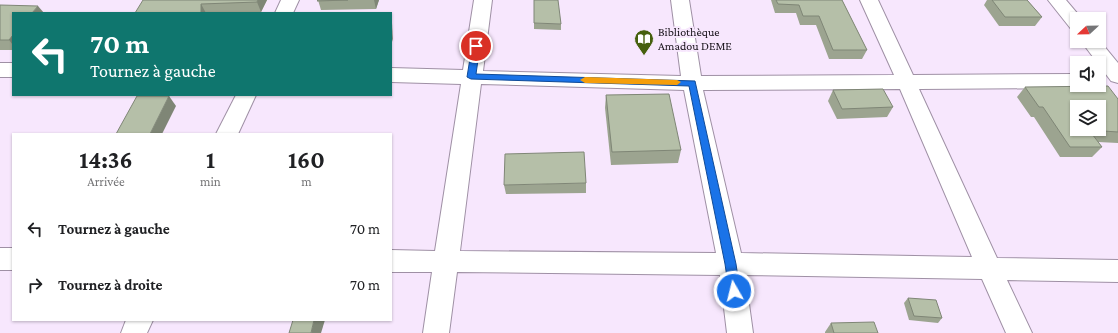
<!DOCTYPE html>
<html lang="fr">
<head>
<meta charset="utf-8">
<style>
  :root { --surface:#fff; --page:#f6f6f6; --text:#202124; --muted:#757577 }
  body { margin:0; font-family:"Crimson Pro",serif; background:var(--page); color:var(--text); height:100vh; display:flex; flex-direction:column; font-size:15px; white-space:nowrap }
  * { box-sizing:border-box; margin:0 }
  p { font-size:13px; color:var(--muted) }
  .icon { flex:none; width:22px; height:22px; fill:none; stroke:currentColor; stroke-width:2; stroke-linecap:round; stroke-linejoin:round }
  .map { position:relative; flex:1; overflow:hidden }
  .details { position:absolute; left:12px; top:133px; width:380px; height:188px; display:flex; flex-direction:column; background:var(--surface); border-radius:0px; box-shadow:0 1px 3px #0004 }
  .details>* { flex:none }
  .top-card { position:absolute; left:12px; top:12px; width:380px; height:84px; border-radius:0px; box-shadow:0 1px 3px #0004; background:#0f766e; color:#fff; overflow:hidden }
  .needle { width:26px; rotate:248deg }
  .tools { position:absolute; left:1070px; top:12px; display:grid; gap:8px }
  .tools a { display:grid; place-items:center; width:36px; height:36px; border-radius:0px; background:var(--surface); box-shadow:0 1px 3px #0004; font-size:20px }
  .pin { position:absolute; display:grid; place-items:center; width:34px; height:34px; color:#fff; margin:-17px; border:2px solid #fff; border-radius:50%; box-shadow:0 1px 4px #0007 }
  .me { position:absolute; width:44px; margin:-22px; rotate:352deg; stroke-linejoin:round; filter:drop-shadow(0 0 3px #0008) }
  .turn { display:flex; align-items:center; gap:14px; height:84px; padding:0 12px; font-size:18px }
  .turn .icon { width:52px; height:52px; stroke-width:2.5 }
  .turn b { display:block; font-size:28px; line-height:34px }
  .eta { display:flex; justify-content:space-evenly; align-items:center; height:68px; text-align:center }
  .eta b { font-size:24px; font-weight:700; line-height:28px }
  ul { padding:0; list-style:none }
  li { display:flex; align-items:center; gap:12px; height:56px; padding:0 12px }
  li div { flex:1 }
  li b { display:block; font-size:15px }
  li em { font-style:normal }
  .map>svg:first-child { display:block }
</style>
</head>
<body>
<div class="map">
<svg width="1118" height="333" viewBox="0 0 1118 333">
  <rect width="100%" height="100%" fill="#f7e7fd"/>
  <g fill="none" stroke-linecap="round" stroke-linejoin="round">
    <g stroke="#9f90a5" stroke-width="2">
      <g id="minor">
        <path d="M 281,0 L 299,0 L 293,13 L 275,13 Z"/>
        <path d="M 474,0 L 492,0 L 483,71 L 681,76 L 671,0 L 689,0 L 701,76 L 894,75 L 860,0 L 878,0 L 913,75 L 1077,74 L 1077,85 L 1084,85 L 1077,88 L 919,89 L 997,258 L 1118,260 L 1118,282 L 1007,280 L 1032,333 L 1006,333 L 982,279 L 745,275 L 753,333 L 727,333 L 720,275 L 457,272 L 449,333 L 423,333 L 432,272 L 391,272 L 391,250 L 435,251 L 461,84 L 391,82 L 391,68 L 463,70 ZM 481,84 L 684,90 L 716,253 L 460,251 ZM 900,89 L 972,257 L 741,253 L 703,90 Z"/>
        <path d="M 1048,0 L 1066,0 L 1082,19 L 1077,19 L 1077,31 L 1071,29 Z"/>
        <path d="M 1099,40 L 1118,63 L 1118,83 L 1111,81 L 1081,41 L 1099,41 Z"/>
        <rect x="0" y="63" width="13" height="14"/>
        <path d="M 236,95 L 256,95 L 238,134 L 216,134 Z"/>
        <rect x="0" y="248" width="13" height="22"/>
        <path d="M 126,320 L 153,320 L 147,333 L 121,333 Z"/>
      </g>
    </g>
    <use href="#minor" fill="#fff" fill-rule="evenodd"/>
  </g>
  <g fill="#9ca490">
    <path d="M 143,0 L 267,0 L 261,12 L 206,13 Z"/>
    <path d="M 318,0 L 379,0 L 376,9 L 321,10 Z"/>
    <path d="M 771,0 L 842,0 L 867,50 L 862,59 L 829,59 L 816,25 L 800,25 L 796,13 L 775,13 Z"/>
    <path d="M 987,0 L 1027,0 L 1042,17 L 1035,26 L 999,26 L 984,5 Z"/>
    <path d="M 0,5 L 13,13 L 13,50 L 0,50 Z"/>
    <path d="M 534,23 L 561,24 L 561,30 L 534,29 Z"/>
    <path d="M 1025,87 L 1118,99 L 1118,143 L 1098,142 L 1102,147 L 1092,157 L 1060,157 L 1034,117 L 1031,117 L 1017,97 Z"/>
    <path d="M 833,90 L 893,107 L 887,117 L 837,119 L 828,101 Z"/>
    <path d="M 606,95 L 681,150 L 678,163 L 611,165 L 605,108 Z"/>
    <path d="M 586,183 L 586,193 L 506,194 L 504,185 Z"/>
    <path d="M 908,298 L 942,318 L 938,323 L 909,320 L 904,303 Z"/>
    <path d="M 831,323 L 878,333 L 825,333 L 825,332 Z"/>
  </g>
  <g fill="#7f8676">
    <path d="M 258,0 L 267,0 L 261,12 L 257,2 Z"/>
    <path d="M 374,0 L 379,0 L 376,9 Z"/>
    <path d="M 201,4 L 206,13 L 201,13 Z"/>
    <path d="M 38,6 L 44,13 L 32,13 Z"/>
    <path d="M 391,19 L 392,23 L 393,42 L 391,36 Z"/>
    <path d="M 13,35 L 13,45 L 9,40 Z"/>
    <path d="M 169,96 L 176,106 L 162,134 L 150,134 Z"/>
    <path d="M 314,320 L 325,320 L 321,333 L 311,333 Z"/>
  </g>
  <g fill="#b5bfa8" stroke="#7f8676" fill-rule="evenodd">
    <path d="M 143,0 L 258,0 L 257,2 L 201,4 L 201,13 L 135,13 Z"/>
    <path d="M 318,0 L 348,0 L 317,1 Z"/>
    <path d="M 534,0 L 558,0 L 561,24 L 534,23 Z"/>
    <path d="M 776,0 L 842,0 L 867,50 L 833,50 L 819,16 L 803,16 L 799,5 L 778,4 Z"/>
    <path d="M 992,0 L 1027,0 L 1042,17 L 1005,17 Z"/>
    <path d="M 0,5 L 38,6 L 32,13 L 13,13 L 13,35 L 9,40 L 0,40 Z"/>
    <path d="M 1108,86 L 1118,99 L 1118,132 L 1089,130 L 1102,147 L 1070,147 L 1043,107 L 1039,107 L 1025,87 ZM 1077,107 L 1099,107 L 1099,129 L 1077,129 Z"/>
    <path d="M 883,89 L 893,107 L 842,109 L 833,90 Z"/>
    <path d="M 669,94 L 681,150 L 612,152 L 606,95 Z"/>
    <path d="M 137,96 L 169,96 L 150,134 L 116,134 Z"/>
    <path d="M 584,152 L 586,183 L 504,185 L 505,154 Z"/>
    <path d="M 908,298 L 936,300 L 942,318 L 914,316 Z"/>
    <path d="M 293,320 L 314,320 L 311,333 L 289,333 Z"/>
    <path d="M 874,322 L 878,333 L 834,333 L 831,323 Z"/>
  </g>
  <path fill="#1a73e8" stroke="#114b97" d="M 476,43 L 480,46 L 476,74 L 695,81 L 736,264 L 740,291 L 738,295 L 734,296 L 731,295 L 729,291 L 725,264 L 689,86 L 471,79 L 467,77 L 472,46 Z"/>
  <path fill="#f59e0b" d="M 585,77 L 677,80 L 681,82 L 677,85 L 585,83 L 580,80 Z"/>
  <defs>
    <g id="library-pin" transform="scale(1)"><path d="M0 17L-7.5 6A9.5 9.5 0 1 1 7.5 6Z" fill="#46600e" stroke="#f7e7fd"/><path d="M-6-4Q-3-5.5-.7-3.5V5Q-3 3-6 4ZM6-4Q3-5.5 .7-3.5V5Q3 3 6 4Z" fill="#fff"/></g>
  </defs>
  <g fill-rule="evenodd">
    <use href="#library-pin" x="644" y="39"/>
  </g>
  <g text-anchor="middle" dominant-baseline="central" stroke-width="4" stroke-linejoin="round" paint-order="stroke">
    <g font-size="12" fill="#151017" stroke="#f7e7fd" text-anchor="start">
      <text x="658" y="32">Bibliothèque<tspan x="658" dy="14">Amadou DEME</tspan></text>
    </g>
  </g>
</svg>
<div class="tools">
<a><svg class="needle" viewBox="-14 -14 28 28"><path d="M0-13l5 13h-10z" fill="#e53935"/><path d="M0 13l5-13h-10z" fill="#757577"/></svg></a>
<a><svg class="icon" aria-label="sound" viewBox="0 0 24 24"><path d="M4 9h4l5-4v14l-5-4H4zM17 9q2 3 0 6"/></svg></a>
<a><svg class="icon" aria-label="layers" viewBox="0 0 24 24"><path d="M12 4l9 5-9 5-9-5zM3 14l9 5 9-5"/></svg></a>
</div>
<div class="pin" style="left:476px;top:46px;background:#d93025"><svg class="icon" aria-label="arrive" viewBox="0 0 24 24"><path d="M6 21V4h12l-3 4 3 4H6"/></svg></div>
<svg class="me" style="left:734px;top:291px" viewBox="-20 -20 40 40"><circle r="17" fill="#1a73e8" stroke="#fff" stroke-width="3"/><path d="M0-11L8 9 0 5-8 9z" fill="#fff"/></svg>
<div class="top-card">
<div class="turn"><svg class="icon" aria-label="left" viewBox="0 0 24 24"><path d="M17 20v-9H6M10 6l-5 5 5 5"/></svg><div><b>70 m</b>Tournez à gauche</div></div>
</div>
<section class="details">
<div class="eta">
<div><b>14:36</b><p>Arrivée</p></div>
<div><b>1</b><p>min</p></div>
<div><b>160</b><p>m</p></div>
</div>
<ul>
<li><svg class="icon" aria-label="left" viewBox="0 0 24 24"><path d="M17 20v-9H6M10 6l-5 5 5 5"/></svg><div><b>Tournez à gauche</b></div><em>70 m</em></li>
<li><svg class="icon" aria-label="right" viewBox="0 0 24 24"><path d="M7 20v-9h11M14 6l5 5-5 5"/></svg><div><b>Tournez à droite</b></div><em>70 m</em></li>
</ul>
</section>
</div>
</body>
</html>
